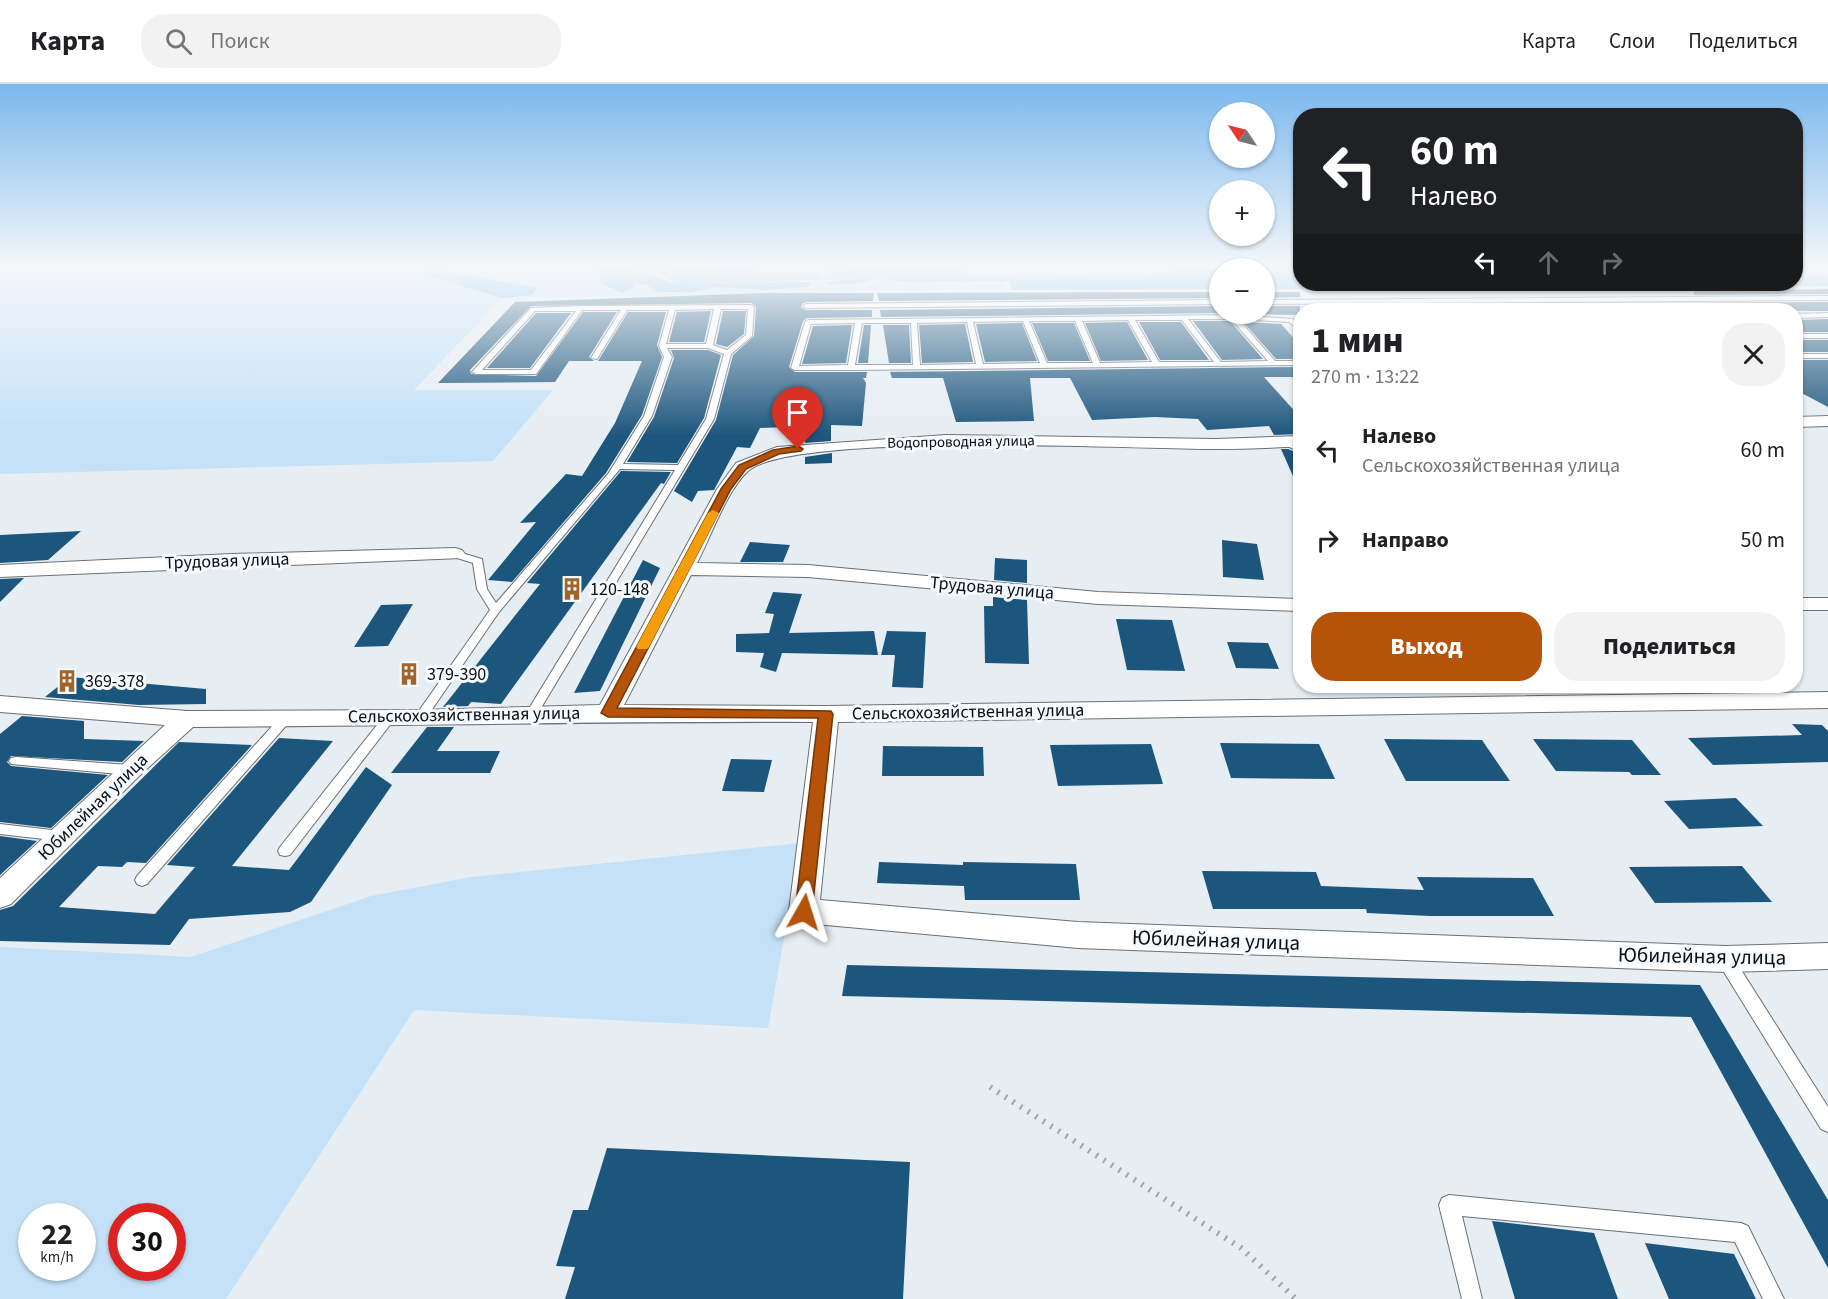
<!DOCTYPE html>
<html lang="ru">
<head>
<meta charset="utf-8">
<style>
  :root { --surface:#fff; --page:#f2f2f2; --text:#202124; --muted:#757577; --line:#e0e0e0; --accent:#b45309 }
  body { margin:0; font-family:"Source Sans 3",sans-serif; background:var(--page); color:var(--text); height:100vh; display:flex; flex-direction:column; font-size:22px; white-space:nowrap }
  * { box-sizing:border-box; margin:0 }
  p { font-size:20px; color:var(--muted) }
  .icon { flex:none; width:33px; height:33px; fill:none; stroke:currentColor; stroke-width:2; stroke-linecap:round; stroke-linejoin:round }
  .map { position:relative; flex:1; overflow:hidden }
  .side { position:absolute; left:1293px; top:219px; width:510px; height:390px; display:flex; flex-direction:column; background:var(--surface); border-radius:24px; box-shadow:0 2px 4px #0004 }
  .side>* { flex:none }
  .guide { position:absolute; left:1293px; top:24px; width:510px; height:183px; border-radius:24px; box-shadow:0 2px 4px #0004; background:#202124; color:#fff; overflow:hidden }
  .needle { width:39px; rotate:305deg }
  .fabs { position:absolute; left:1209px; top:18px; display:grid; gap:12px }
  .fabs a { display:grid; place-items:center; width:66px; height:66px; border-radius:50%; background:var(--surface); box-shadow:0 2px 4px #0004; font-size:30px }
  .speed { position:absolute; left:18px; top:1119px; display:flex; gap:12px; font-size:30px; font-weight:700; text-align:center }
  .speed>* { display:grid; place-content:center; width:78px; height:78px; border-radius:50%; background:var(--surface); box-shadow:0 2px 4px #0004; line-height:1 }
  .speed small { font-size:15px; font-weight:400 }
  .speed .limit { border:9px solid #d22; background:#fff; color:#111 }
  .pin { position:absolute; display:grid; place-items:center; width:51px; height:51px; color:#fff; margin:-62px -26px; border-radius:50% 50% 50% 0; rotate:-45deg; box-shadow:0 0 6px #0007 }
  .pin .icon { rotate:45deg }
  .me { position:absolute; width:66px; margin:-33px; rotate:6deg; stroke-linejoin:round; filter:drop-shadow(0 0 4px #0008) }
  .turn { display:flex; align-items:center; gap:21px; height:126px; padding:0 18px; font-size:27px }
  .turn .icon { width:78px; height:78px; stroke-width:2.5 }
  .turn b { display:block; font-size:42px; line-height:51px }
  .lanes { display:flex; align-items:center; height:57px; padding:0 18px; background:#0003; justify-content:center; gap:30px; direction:ltr }
  .lanes .off { opacity:.35 }
  .round { display:grid; place-items:center; flex:none; width:63px; height:63px; border-radius:24px; background:var(--page) }
  .overview { display:flex; align-items:center; justify-content:space-between; height:102px; padding:0 18px }
  h1 { font-size:36px; font-weight:800; line-height:45px }
  .cta { display:flex; gap:12px; margin-top:auto; padding:12px 18px }
  .cta a { flex:1; height:69px; border-radius:24px; background:var(--accent); color:#fff; font-size:24px; font-weight:800; line-height:69px; text-align:center }
  .cta a+a { background:var(--page); color:var(--text) }
  ul { padding:0; list-style:none }
  li { display:flex; align-items:center; gap:18px; height:90px; padding:0 18px }
  li div { flex:1 }
  li b { display:block; font-size:22px }
  li em { font-style:normal }
  header { display:flex; align-items:center; gap:36px; box-sizing:border-box; height:84px; padding:0 30px; background:var(--surface); border-bottom:2px solid var(--line) }
  header strong { font-size:28px }
  nav { display:flex; gap:33px; margin-inline-start:auto; font-size:21px }
  .search { width:420px; height:54px; background:var(--page); display:flex; align-items:center; gap:15px; box-sizing:border-box; padding:0 21px; border-radius:24px; color:var(--muted); font-size:22px }
  .map>svg:first-child { display:block }
</style>
</head>
<body>
<header>
<strong>Карта</strong>
<div class="search"><svg class="icon" aria-label="search" viewBox="0 0 24 24"><circle cx="10" cy="10" r="6"/><path d="M15 15l6 6"/></svg>Поиск</div>
<nav><a>Карта</a><a>Слои</a><a>Поделиться</a></nav>
</header>
<div class="map">
<svg width="1828" height="1215" viewBox="0 0 1828 1215">
  <rect width="100%" height="100%" fill="#e6edf3"/>
  <g fill="#c4e1f8" fill-rule="evenodd">
    <path d="M 0,182 L 588,182 L 599,191 L 647,201 L 658,208 L 691,208 L 716,203 L 765,206 L 808,203 L 812,198 L 831,197 L 826,203 L 858,201 L 881,196 L 898,199 L 952,198 L 946,206 L 502,214 L 414,306 L 553,306 L 493,377 L 0,390 Z"/>
    <path d="M 692,182 L 863,182 L 820,188 L 691,185 Z"/>
    <path d="M 968,182 L 1184,182 L 1185,184 L 1151,188 L 1150,192 L 996,191 L 1003,188 L 973,191 L 967,185 Z"/>
    <path d="M 957,198 L 1005,198 L 1004,206 L 951,206 Z"/>
    <path d="M 1337,200 L 1564,200 L 1565,201 L 1527,205 L 1356,207 Z"/>
    <path d="M 801,759 L 768,944 L 414,926 L 226,1215 L 0,1215 L 0,863 L 191,873 L 371,812 L 471,793 ZM 32,1132 L 82,1132 L 82,1184 L 32,1184 ZM 122,1132 L 172,1132 L 172,1184 L 122,1184 Z"/>
  </g>
  <g fill="#68b2e7">
    <path d="M 616,182 L 645,188 L 671,199 L 812,198 L 808,203 L 765,206 L 716,203 L 691,208 L 657,208 L 647,201 L 631,199 L 636,202 L 623,209 L 602,200 L 599,191 L 587,183 Z"/>
    <path d="M 659,182 L 755,185 L 756,188 L 820,188 L 818,194 L 681,196 Z"/>
    <path d="M 865,182 L 966,182 L 965,186 L 971,191 L 832,193 L 826,191 L 831,187 Z"/>
    <path d="M 1186,182 L 1275,182 L 1220,184 L 1219,188 L 1153,192 L 1153,189 L 1172,188 L 1174,184 L 1187,184 Z"/>
    <path d="M 433,185 L 538,204 L 531,211 L 502,214 L 422,190 Z"/>
    <path d="M 1290,186 L 1300,186 L 1300,200 L 1328,200 L 1345,206 L 1265,205 L 1265,189 Z"/>
    <path d="M 899,193 L 1134,196 L 1219,193 L 1220,205 L 1011,206 L 1010,197 L 900,198 L 880,194 L 857,200 L 827,201 L 831,197 Z"/>
    <path d="M 1812,193 L 1828,194 L 1828,202 L 1601,204 L 1577,200 L 1796,200 L 1796,195 Z"/>
  </g>
  <g fill="none" stroke-linecap="round" stroke-linejoin="round">
    <g stroke="#75bff5" stroke-width="4.5">
      <path d="M 654,182 L 654,186 L 678,197 L 901,192 L 1132,195 L 1220,191"/>
      <path d="M 1264,187 L 1300,184"/>
      <path d="M 1796,192 L 1828,192"/>
    </g>
  </g>
  <g fill="#1d567d">
    <path d="M 1828,205 L 1828,210 L 1694,211 L 1694,207 Z"/>
    <path d="M 1220,208 L 1220,214 L 879,217 L 877,209 Z"/>
    <path d="M 1264,208 L 1300,208 L 1300,213 L 1264,214 Z"/>
    <path d="M 766,209 L 874,209 L 873,217 L 806,218 L 802,220 L 801,223 L 806,226 L 872,226 L 872,233 L 807,234 L 803,237 L 789,283 L 795,288 L 867,288 L 866,294 L 863,294 L 866,299 L 862,342 L 831,341 L 831,357 L 805,359 L 806,342 L 760,344 L 750,364 L 737,363 L 714,406 L 698,407 L 692,418 L 674,407 L 716,336 L 733,271 L 754,252 L 756,223 L 752,219 L 531,222 L 470,286 L 471,290 L 536,292 L 583,228 L 617,228 L 589,273 L 594,277 L 569,277 L 555,298 L 438,299 L 515,218 Z"/>
    <path d="M 1828,218 L 1828,227 L 1694,226 L 1694,219 Z"/>
    <path d="M 1220,222 L 1220,229 L 881,233 L 880,226 Z"/>
    <path d="M 1264,222 L 1300,222 L 1300,231 L 1244,230 L 1264,230 Z"/>
    <path d="M 711,227 L 704,258 L 669,258 L 677,228 Z"/>
    <path d="M 723,227 L 746,227 L 744,250 L 727,263 L 716,260 Z"/>
    <path d="M 628,228 L 666,228 L 657,261 L 662,273 L 642,331 L 606,389 L 512,498 L 488,496 L 536,438 L 520,439 L 566,390 L 582,392 L 615,339 L 642,277 L 598,277 Z"/>
    <path d="M 536,229 L 571,229 L 530,284 L 487,284 Z"/>
    <path d="M 1828,235 L 1828,248 L 1796,248 L 1796,236 Z"/>
    <path d="M 1193,237 L 1230,237 L 1263,275 L 1222,276 Z"/>
    <path d="M 1127,238 L 1148,276 L 1101,277 L 1085,239 Z"/>
    <path d="M 1139,238 L 1181,238 L 1209,276 L 1160,276 Z"/>
    <path d="M 1243,238 L 1281,240 L 1300,261 L 1300,275 L 1276,275 Z"/>
    <path d="M 1022,239 L 1037,277 L 985,278 L 976,240 Z"/>
    <path d="M 1032,239 L 1074,239 L 1090,277 L 1048,277 Z"/>
    <path d="M 965,240 L 973,278 L 922,279 L 919,241 Z"/>
    <path d="M 852,241 L 846,279 L 802,280 L 813,242 Z"/>
    <path d="M 864,241 L 871,241 L 868,279 L 858,279 Z"/>
    <path d="M 883,241 L 909,241 L 911,279 L 889,279 Z"/>
    <rect x="1796" y="256" width="32" height="12"/>
    <path d="M 671,266 L 708,266 L 721,271 L 704,334 L 677,379 L 627,378 L 654,333 L 674,274 Z"/>
    <path d="M 1796,276 L 1828,276 L 1828,323 L 1796,306 Z"/>
    <path d="M 1300,283 L 1300,293 L 1264,293 L 1300,333 L 1300,350 L 1274,351 L 1269,342 L 1207,346 L 1198,335 L 1155,333 L 1092,336 L 1070,294 L 1030,294 L 1034,337 L 956,338 L 943,294 L 892,294 L 890,288 Z"/>
    <path d="M 1281,365 L 1288,365 L 1300,370 L 1300,408 Z"/>
    <path d="M 832,369 L 832,379 L 805,380 L 805,373 Z"/>
    <path d="M 621,387 L 671,388 L 664,400 L 661,399 L 501,620 L 471,618 L 468,622 L 443,623 L 540,500 L 527,499 Z"/>
    <path d="M 81,447 L 48,476 L 0,479 L 0,451 Z"/>
    <path d="M 1222,456 L 1257,460 L 1264,496 L 1223,493 Z"/>
    <path d="M 750,458 L 790,461 L 783,478 L 740,478 Z"/>
    <path d="M 995,474 L 1027,476 L 1027,499 L 994,496 Z"/>
    <path d="M 643,476 L 660,484 L 600,607 L 574,609 Z"/>
    <path d="M 24,494 L 0,518 L 0,495 Z"/>
    <path d="M 773,508 L 802,510 L 789,549 L 874,547 L 878,571 L 782,569 L 776,588 L 760,583 L 764,569 L 736,568 L 736,550 L 769,549 L 774,530 L 765,529 Z"/>
    <path d="M 993,513 L 1027,516 L 1029,580 L 985,579 L 984,522 L 993,522 Z"/>
    <path d="M 413,520 L 388,562 L 354,563 L 381,521 Z"/>
    <path d="M 1116,535 L 1172,536 L 1185,587 L 1127,586 Z"/>
    <path d="M 887,547 L 926,548 L 923,604 L 892,603 L 895,571 L 881,571 Z"/>
    <path d="M 1227,558 L 1268,559 L 1279,585 L 1236,584 Z"/>
    <path d="M 70,593 L 206,605 L 206,620 L 139,621 L 45,613 Z"/>
    <path d="M 22,632 L 84,637 L 84,655 L 144,657 L 122,678 L 11,672 L 7,678 L 11,682 L 108,691 L 51,744 L 0,738 L 0,650 Z"/>
    <path d="M 1792,640 L 1822,641 L 1828,647 L 1828,678 L 1713,681 L 1688,654 L 1802,651 Z"/>
    <path d="M 427,643 L 454,643 L 437,667 L 500,667 L 490,689 L 391,689 Z"/>
    <path d="M 279,654 L 333,657 L 232,782 L 289,786 L 366,683 L 392,701 L 311,818 L 290,828 L 189,835 L 170,861 L 0,857 L 0,826 L 13,822 L 179,658 L 252,661 L 146,779 L 127,778 L 122,783 L 98,782 L 59,823 L 155,830 L 195,783 L 167,781 Z"/>
    <path d="M 1384,655 L 1482,656 L 1510,697 L 1406,697 Z"/>
    <path d="M 1533,655 L 1632,656 L 1661,691 L 1632,691 L 1629,688 L 1556,687 Z"/>
    <path d="M 1220,659 L 1319,660 L 1335,695 L 1231,694 Z"/>
    <path d="M 1151,660 L 1163,700 L 1058,702 L 1050,661 Z"/>
    <path d="M 883,662 L 983,663 L 984,692 L 882,692 Z"/>
    <path d="M 731,675 L 772,676 L 764,708 L 722,707 Z"/>
    <path d="M 1736,714 L 1763,742 L 1689,745 L 1664,717 Z"/>
    <path d="M 0,752 L 37,757 L 0,791 Z"/>
    <path d="M 879,778 L 963,781 L 963,778 L 1076,780 L 1080,816 L 965,816 L 964,802 L 877,799 Z"/>
    <path d="M 1742,782 L 1772,818 L 1655,819 L 1629,783 Z"/>
    <path d="M 1202,787 L 1316,788 L 1321,802 L 1424,806 L 1417,793 L 1533,794 L 1554,832 L 1430,832 L 1367,829 L 1366,825 L 1213,825 Z"/>
    <path d="M 847,881 L 1700,901 L 1828,1116 L 1828,1184 L 1691,933 L 842,912 Z"/>
    <path d="M 607,1064 L 910,1078 L 903,1215 L 565,1215 L 575,1183 L 556,1182 L 573,1126 L 588,1126 Z"/>
    <path d="M 1492,1137 L 1594,1149 L 1618,1215 L 1515,1215 Z"/>
    <path d="M 1645,1159 L 1734,1170 L 1756,1215 L 1669,1215 Z"/>
  </g>
  <g fill="none" stroke-linecap="round" stroke-linejoin="round">
    <g stroke="#6a7075" stroke-width="2">
      <g id="service">
        <path d="M 1828,212 L 1828,216 L 1264,220 L 1264,216 Z"/>
        <path d="M 1220,216 L 1220,220 L 806,224 L 803,222 L 806,220 Z"/>
        <path d="M 581,222 L 751,221 L 754,223 L 752,252 L 731,270 L 714,335 L 535,634 L 531,635 L 525,631 L 675,386 L 620,385 L 499,528 L 424,637 L 416,637 L 414,634 L 416,631 L 490,526 L 477,505 L 473,479 L 451,472 L 451,468 L 455,467 L 482,475 L 487,505 L 496,519 L 608,390 L 644,332 L 664,273 L 659,262 L 669,226 L 627,226 L 597,275 L 591,274 L 621,226 L 582,226 L 536,290 L 476,290 L 472,288 L 531,224 ZM 714,225 L 706,260 L 666,260 L 675,226 ZM 721,225 L 748,225 L 746,251 L 727,266 L 713,261 ZM 535,227 L 576,227 L 531,286 L 482,286 ZM 667,264 L 708,264 L 724,270 L 706,335 L 678,381 L 623,380 L 652,332 L 672,273 Z"/>
        <path d="M 1828,229 L 1828,233 L 1796,234 L 1796,230 Z"/>
        <path d="M 1233,231 L 1293,235 L 1300,242 L 1300,247 L 1289,238 L 1238,235 L 1275,277 L 1300,277 L 1300,281 L 851,286 L 795,286 L 791,284 L 805,238 L 808,236 ZM 1188,235 L 1231,235 L 1268,277 L 1221,278 ZM 1128,236 L 1152,278 L 1100,279 L 1082,237 ZM 1135,236 L 1182,236 L 1214,278 L 1159,278 ZM 1023,237 L 1040,279 L 983,280 L 973,238 ZM 1029,237 L 1075,237 L 1093,279 L 1047,279 ZM 967,238 L 976,280 L 920,281 L 917,239 ZM 855,239 L 848,281 L 799,282 L 811,240 ZM 862,239 L 911,239 L 913,281 L 855,281 Z"/>
        <rect x="1796" y="250" width="32" height="4"/>
        <rect x="1796" y="270" width="32" height="4"/>
        <path d="M 1283,356 L 1289,356 L 1300,363 L 1300,368 L 1283,360 Z"/>
        <path d="M 287,629 L 291,630 L 293,633 L 291,636 L 147,800 L 142,802 L 137,800 L 135,796 L 137,792 L 283,630 Z"/>
        <path d="M 389,630 L 395,634 L 393,637 L 290,771 L 285,772 L 280,771 L 278,767 L 280,763 L 385,631 Z"/>
        <path d="M 16,673 L 130,681 L 135,683 L 137,686 L 135,689 L 130,691 L 11,680 L 9,677 L 11,674 Z"/>
        <path d="M 0,740 L 61,747 L 66,748 L 68,752 L 66,756 L 61,757 L 0,750 Z"/>
        <path d="M 1725,868 L 1731,870 L 1828,1023 L 1828,1048 L 1821,1045 L 1719,880 L 1717,875 L 1719,870 Z"/>
        <path d="M 1449,1111 L 1741,1139 L 1748,1142 L 1784,1215 L 1763,1215 L 1735,1158 L 1462,1132 L 1482,1215 L 1462,1215 L 1439,1121 L 1442,1114 Z"/>
      </g>
    </g>
    <g stroke="#6a7075" stroke-width="2">
      <g id="minor">
        <path d="M 1828,332 L 1828,342 L 1796,343 L 1796,333 Z"/>
        <path d="M 946,351 L 1216,355 L 1300,352 L 1300,362 C 1272,364 1243,365 1214,365 C 1140,365 789,347 747,388 C 726,408 711,453 697,479 L 808,481 L 1098,508 L 1300,515 L 1300,527 L 1098,520 L 808,493 L 691,491 L 624,621 L 826,622 L 1828,608 L 1828,624 L 838,638 L 820,816 L 1078,838 L 1725,862 L 1828,859 L 1828,885 L 1725,888 L 1078,864 L 804,839 L 793,836 L 789,827 L 813,638 C 606,637 400,642 193,643 L 139,692 L 11,820 L 0,824 L 0,794 L 165,641 L 0,628 L 0,612 L 187,627 L 420,626 L 600,621 L 717,405 L 736,379 L 777,363 Z"/>
        <path d="M 455,464 L 462,466 L 465,470 L 462,474 L 0,493 L 0,481 L 231,470 Z"/>
        <rect x="1796" y="514" width="32" height="12"/>
      </g>
    </g>
    <path stroke="#a0a6ab" stroke-width="6" stroke-dasharray="2 7" stroke-linecap="butt" d="M 990,1003 L 1241,1164 L 1296,1215"/>
    <use href="#service" fill="#fff" fill-rule="evenodd"/>
    <use href="#minor" fill="#fff" fill-rule="evenodd"/>
  </g>
  <linearGradient id="sky" x2="0" y2="1"><stop stop-color="#7ab8ed"/><stop offset="0.52" stop-color="#f4f7fa"/><stop offset="1" stop-color="#f4f7fa" stop-opacity="0"/></linearGradient>
  <rect width="1828" height="352" fill="url(#sky)"/>
  <path fill="#b45309" stroke="#753606" stroke-width="1.5" d="M 798,362 L 803,365 L 801,367 L 779,370 L 746,385 L 731,405 L 617,624 L 831,627 L 833,630 L 812,828 L 810,832 L 798,832 L 795,828 L 818,634 L 608,633 L 601,629 L 721,405 L 739,381 L 773,366 Z"/>
  <path fill="#f59e0b" d="M 713,426 L 719,429 L 649,563 L 647,565 L 638,565 L 636,563 L 708,429 Z"/>
  <defs>
    <g id="building-bare" transform="scale(1.8)"><path d="M-4-6H4V6H1V3H-1V6H-4ZM-2.5-4.3h1.7v1.8h-1.7ZM.8-4.3h1.7v1.8H.8ZM-2.5-1h1.7V.8h-1.7ZM.8-1h1.7V.8H.8Z" fill="#a16428" stroke="#f5faff" stroke-width="2.5" paint-order="stroke"/></g>
  </defs>
  <g fill-rule="evenodd">
    <use href="#building-bare" x="572" y="505"/>
    <use href="#building-bare" x="409" y="590"/>
    <use href="#building-bare" x="67" y="597"/>
  </g>
  <g text-anchor="middle" dominant-baseline="central" stroke-width="6" stroke-linejoin="round" paint-order="stroke">
    <g font-size="15" fill="#0a0c0e" stroke="#f5faff">
      <text transform="translate(961 358) rotate(-1)">Водопроводная улица</text>
    </g>
    <g font-size="18" fill="#0a0c0e" stroke="#f5faff">
      <text transform="translate(227 477) rotate(-2)">Трудовая улица</text>
      <text transform="translate(992 504) rotate(5)">Трудовая улица</text>
      <text transform="translate(968 628) rotate(-1)">Сельскохозяйственная улица</text>
      <text transform="translate(464 631) rotate(-1)">Сельскохозяйственная улица</text>
      <text transform="translate(93 723) rotate(-44)">Юбилейная улица</text>
    </g>
    <g font-size="18" fill="#0a0c0e" stroke="#f5faff" text-anchor="start">
      <text x="590" y="505">120-148</text>
      <text x="427" y="590">379-390</text>
      <text x="85" y="597">369-378</text>
    </g>
    <g font-size="21" fill="#0a0c0e" stroke="#f5faff">
      <text transform="translate(1216 856) rotate(2)">Юбилейная улица</text>
      <text transform="translate(1702 872) rotate(1)">Юбилейная улица</text>
    </g>
  </g>
</svg>
<div class="fabs">
<a><svg class="needle" viewBox="-14 -14 28 28"><path d="M0-13l5 13h-10z" fill="#e53935"/><path d="M0 13l5-13h-10z" fill="#757577"/></svg></a>
<a>+</a>
<a>−</a>
</div>
<div class="speed"><div>22<small>km/h</small></div><div class="limit">30</div></div>
<div class="pin" style="left:798px;top:365px;background:#d93025"><svg class="icon" aria-label="arrive" viewBox="0 0 24 24"><path d="M6 21V4h12l-3 4 3 4H6"/></svg></div>
<svg class="me" style="left:804px;top:828px" viewBox="-20 -20 40 40"><path d="M0-17L14 15 0 8-14 15z" fill="#b45309" stroke="#fff" stroke-width="4"/></svg>
<div class="guide">
<div class="turn"><svg class="icon" aria-label="left" viewBox="0 0 24 24"><path d="M17 20v-9H6M10 6l-5 5 5 5"/></svg><div><b>60 m</b>Налево</div></div>
<div class="lanes"><svg class="icon" aria-label="left" viewBox="0 0 24 24"><path d="M17 20v-9H6M10 6l-5 5 5 5"/></svg><svg class="icon off" aria-label="ahead" viewBox="0 0 24 24"><path d="M12 20V5M6 11l6-6 6 6"/></svg><svg class="icon off" aria-label="right" viewBox="0 0 24 24"><path d="M7 20v-9h11M14 6l5 5-5 5"/></svg></div>
</div>
<section class="side">
<div class="overview"><div><h1>1 мин</h1><p>270 m · 13:22</p></div><a class="round"><svg class="icon" aria-label="close" viewBox="0 0 24 24"><path d="M6 6l12 12M18 6L6 18"/></svg></a></div>
<ul>
<li><svg class="icon" aria-label="left" viewBox="0 0 24 24"><path d="M17 20v-9H6M10 6l-5 5 5 5"/></svg><div><b>Налево</b><p>Сельскохозяйственная улица</p></div><em>60 m</em></li>
<li><svg class="icon" aria-label="right" viewBox="0 0 24 24"><path d="M7 20v-9h11M14 6l5 5-5 5"/></svg><div><b>Направо</b></div><em>50 m</em></li>
</ul>
<div class="cta"><a>Выход</a><a>Поделиться</a></div>
</section>
</div>
</body>
</html>
